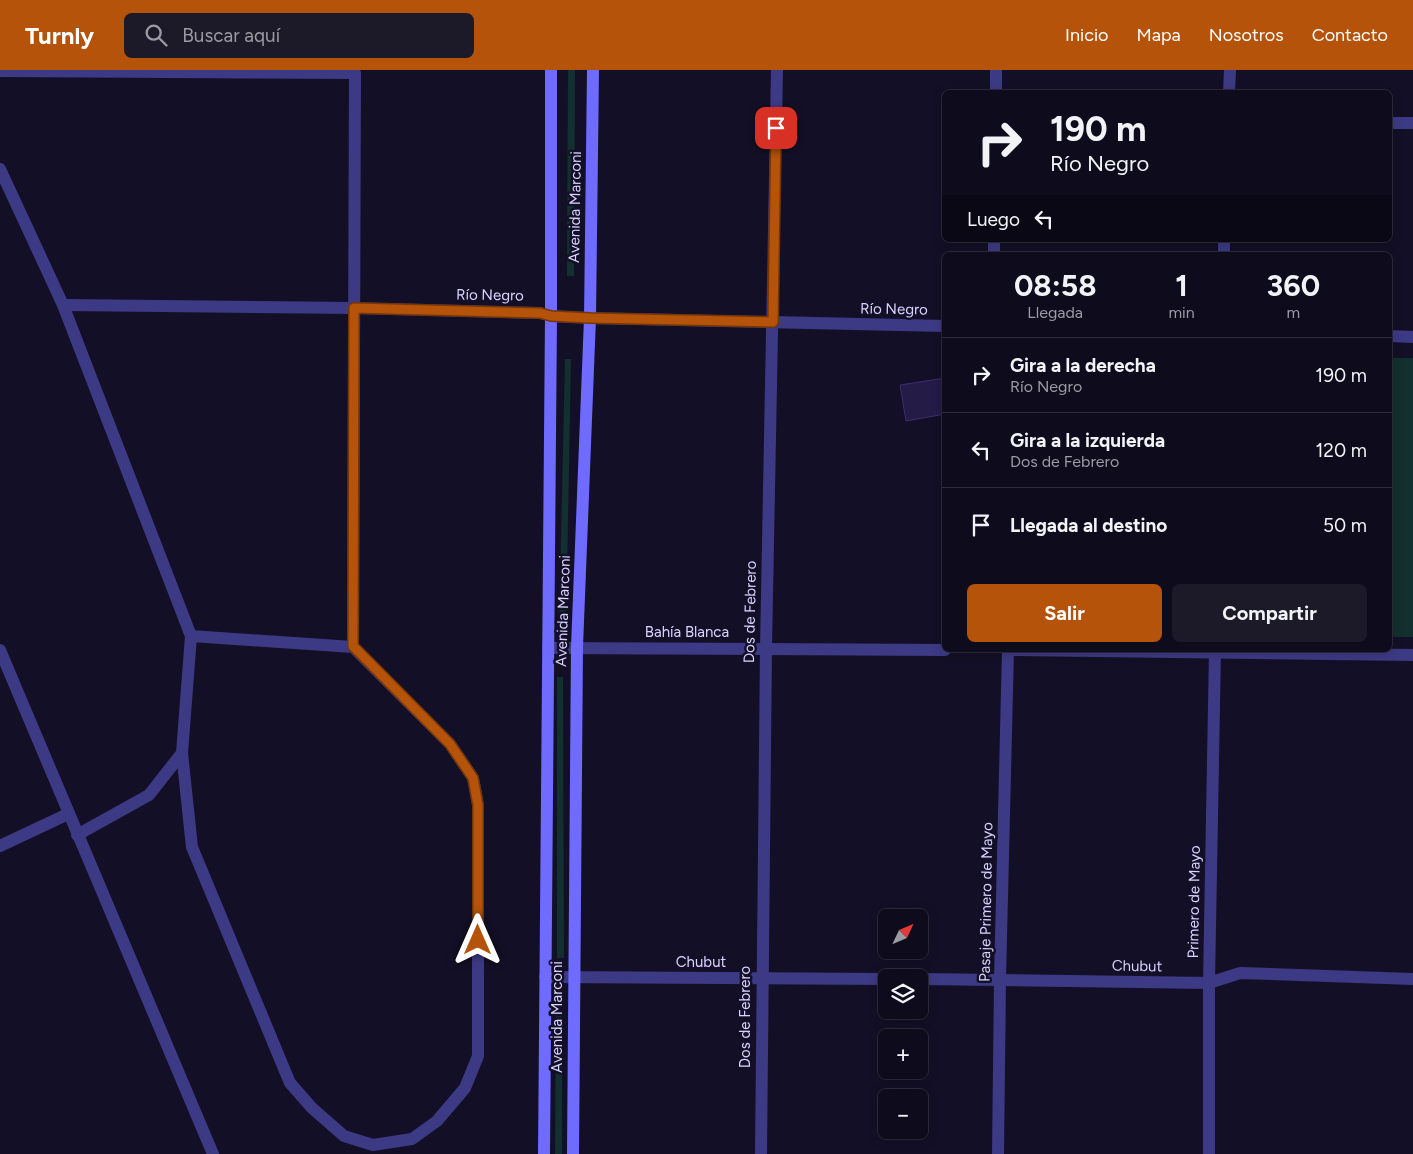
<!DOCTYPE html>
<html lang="es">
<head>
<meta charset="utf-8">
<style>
  :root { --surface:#0e0b1c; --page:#1c1929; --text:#f1f3f6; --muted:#9b9ba3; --line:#2e2b3b; --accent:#b45309 }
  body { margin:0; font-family:Figtree,sans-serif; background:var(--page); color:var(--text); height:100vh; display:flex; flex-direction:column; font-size:19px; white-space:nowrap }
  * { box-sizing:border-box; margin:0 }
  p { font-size:16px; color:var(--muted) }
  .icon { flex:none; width:28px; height:28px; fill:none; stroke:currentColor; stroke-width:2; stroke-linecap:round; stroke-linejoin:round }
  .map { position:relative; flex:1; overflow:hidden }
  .side { position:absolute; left:942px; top:182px; width:450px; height:400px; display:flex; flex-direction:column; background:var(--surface); border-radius:8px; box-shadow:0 2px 12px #0003,0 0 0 1px var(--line) }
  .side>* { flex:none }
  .banner { position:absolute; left:942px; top:20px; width:450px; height:152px; border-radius:8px; box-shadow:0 2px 12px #0003,0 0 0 1px var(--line); background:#0e0b1c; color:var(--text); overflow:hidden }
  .needle { width:32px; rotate:46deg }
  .controls { position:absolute; left:878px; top:839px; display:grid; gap:10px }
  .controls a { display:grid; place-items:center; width:50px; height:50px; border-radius:8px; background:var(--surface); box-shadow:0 2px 12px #0003,0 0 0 1px var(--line); font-size:25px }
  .pin { position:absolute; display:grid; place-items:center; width:42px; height:42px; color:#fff; margin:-21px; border-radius:10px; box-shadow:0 2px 8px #0006 }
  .me { position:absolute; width:55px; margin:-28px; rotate:0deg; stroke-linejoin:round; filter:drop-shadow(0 0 4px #0008) }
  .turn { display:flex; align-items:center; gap:18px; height:105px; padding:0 25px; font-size:22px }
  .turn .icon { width:65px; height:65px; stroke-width:2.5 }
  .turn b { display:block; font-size:35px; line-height:42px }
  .then { display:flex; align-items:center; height:48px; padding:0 25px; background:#0003; gap:10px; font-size:19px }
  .eta { display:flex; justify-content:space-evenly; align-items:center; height:85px; text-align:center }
  .eta b { font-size:30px; font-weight:700; line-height:35px }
  .cta { display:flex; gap:10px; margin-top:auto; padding:10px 25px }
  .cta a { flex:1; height:58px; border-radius:8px; background:var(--accent); color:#fff; font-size:20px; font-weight:700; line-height:58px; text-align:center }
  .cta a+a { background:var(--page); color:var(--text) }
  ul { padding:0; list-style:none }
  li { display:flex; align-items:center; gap:15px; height:75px; padding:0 25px; border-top:1px solid var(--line) }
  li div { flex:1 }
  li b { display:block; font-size:19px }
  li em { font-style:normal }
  header { display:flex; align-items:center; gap:30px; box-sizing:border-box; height:70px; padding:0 25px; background:var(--accent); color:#fff }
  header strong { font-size:24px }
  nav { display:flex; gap:28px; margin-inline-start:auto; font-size:18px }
  .search { width:350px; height:45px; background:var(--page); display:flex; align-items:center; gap:12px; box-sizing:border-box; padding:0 18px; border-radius:8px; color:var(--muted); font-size:19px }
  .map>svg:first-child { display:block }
</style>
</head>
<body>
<header>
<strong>Turnly</strong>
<div class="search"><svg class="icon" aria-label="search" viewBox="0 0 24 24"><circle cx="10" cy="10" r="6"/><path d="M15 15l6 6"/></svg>Buscar aquí</div>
<nav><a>Inicio</a><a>Mapa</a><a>Nosotros</a><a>Contacto</a></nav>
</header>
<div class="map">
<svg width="1413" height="1084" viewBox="0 0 1413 1084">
  <rect width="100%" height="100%" fill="#130f26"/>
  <g fill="#12302f">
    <path d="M 568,0 L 575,0 L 574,206 L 567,206 Z"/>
    <rect x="1390" y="288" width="23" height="279"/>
    <path d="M 565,289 L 571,289 L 566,557 L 559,557 Z"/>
    <path d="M 557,607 L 563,607 L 564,888 L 557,888 Z"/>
    <path d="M 556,945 L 562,945 L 562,1084 L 555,1084 Z"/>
  </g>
  <path fill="#241b47" stroke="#3b2d73" d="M 945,308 L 945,344 L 906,351 L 900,315 Z"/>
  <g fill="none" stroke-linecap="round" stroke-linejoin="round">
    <g stroke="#3d3a85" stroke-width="12">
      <path d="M 0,1 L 355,3 L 353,577"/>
      <path d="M 996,22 L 996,0"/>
      <path d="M 1229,22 L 1230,0"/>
      <path d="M 1390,53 L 1413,53"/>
      <path d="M 0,99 L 63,235 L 191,566 L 353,577 L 450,674 L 473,708 L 478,735 L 478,986 L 465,1018 L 437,1051 L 412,1069 L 373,1075 L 344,1066 L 312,1038 L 290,1013 L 192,777 L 182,683"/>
      <path d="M 994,185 L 994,170"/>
      <path d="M 1224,185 L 1224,170"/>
      <path d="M 63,235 L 353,238 L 540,243 L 551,246 L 590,248 L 945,256"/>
      <path d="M 1390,266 L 1413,267"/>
      <path d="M 548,578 L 945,580"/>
      <path d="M 0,580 L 213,1084"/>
      <path d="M 1010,580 L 1413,585"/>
      <path d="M 77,765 L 149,725 L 182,683 L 191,566"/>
      <path d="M 0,776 L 68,744"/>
      <path d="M 545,907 L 886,909"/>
      <path d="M 919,909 L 1209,913 L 1240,903 L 1413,909"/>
      <path d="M 761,1084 L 766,578 L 777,0"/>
      <path d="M 998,1084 L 1000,909 L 1008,580"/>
      <path d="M 1209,1084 L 1209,913 L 1215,580"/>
    </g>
    <g stroke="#6f6bff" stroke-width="12">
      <path d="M 544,1084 L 551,246 L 551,0"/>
      <path d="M 573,1084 L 577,577 L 590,248 L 593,0"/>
    </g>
  </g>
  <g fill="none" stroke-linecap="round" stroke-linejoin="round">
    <g stroke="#753606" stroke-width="12">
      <path id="route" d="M 478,870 L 478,735 L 473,708 L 450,674 L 353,576 L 354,238 L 540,243 L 551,246 L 590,248 L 773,252 L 776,58"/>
    </g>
    <use href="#route" stroke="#b45309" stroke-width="9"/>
  </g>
  <g text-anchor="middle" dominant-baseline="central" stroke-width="5" stroke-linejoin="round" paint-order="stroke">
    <g font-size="15" fill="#d9d4ff" stroke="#130f26">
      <text transform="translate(575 137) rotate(-89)">Avenida Marconi</text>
      <text transform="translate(490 225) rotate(1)">Río Negro</text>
      <text transform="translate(894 239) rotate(1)">Río Negro</text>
      <text transform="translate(563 541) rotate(-88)">Avenida Marconi</text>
      <text transform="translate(750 542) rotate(-89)">Dos de Febrero</text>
      <text x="687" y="562">Bahía Blanca</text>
      <text transform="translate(986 832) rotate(-89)">Pasaje Primero de Mayo</text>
      <text transform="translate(1194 832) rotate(-89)">Primero de Mayo</text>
      <text x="701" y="892">Chubut</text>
      <text transform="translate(1137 896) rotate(1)">Chubut</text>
      <text transform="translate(557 947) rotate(-90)">Avenida Marconi</text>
      <text transform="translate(745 947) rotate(-90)">Dos de Febrero</text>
    </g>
  </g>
</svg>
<div class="controls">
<a><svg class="needle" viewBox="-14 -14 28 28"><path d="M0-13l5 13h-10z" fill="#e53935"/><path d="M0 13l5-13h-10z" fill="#9b9ba3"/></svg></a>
<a><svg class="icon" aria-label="layers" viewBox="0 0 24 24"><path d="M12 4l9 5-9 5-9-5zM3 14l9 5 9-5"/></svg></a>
<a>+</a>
<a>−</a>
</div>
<div class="pin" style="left:776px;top:58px;background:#d93025"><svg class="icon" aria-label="arrive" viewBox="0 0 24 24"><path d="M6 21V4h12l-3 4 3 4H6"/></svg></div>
<svg class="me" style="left:478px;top:870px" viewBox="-20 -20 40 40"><path d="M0-17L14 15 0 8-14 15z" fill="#b45309" stroke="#fff" stroke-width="4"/></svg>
<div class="banner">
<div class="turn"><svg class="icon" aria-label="right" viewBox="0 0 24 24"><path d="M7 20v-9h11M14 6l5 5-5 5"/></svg><div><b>190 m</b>Río Negro</div></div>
<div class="then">Luego<svg class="icon" aria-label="left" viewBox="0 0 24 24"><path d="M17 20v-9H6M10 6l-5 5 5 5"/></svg></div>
</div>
<section class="side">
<div class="eta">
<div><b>08:58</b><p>Llegada</p></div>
<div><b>1</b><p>min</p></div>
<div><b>360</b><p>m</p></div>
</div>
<ul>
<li><svg class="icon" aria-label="right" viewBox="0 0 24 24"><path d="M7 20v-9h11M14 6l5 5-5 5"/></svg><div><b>Gira a la derecha</b><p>Río Negro</p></div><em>190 m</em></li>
<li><svg class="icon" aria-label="left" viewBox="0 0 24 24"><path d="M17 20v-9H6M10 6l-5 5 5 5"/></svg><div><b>Gira a la izquierda</b><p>Dos de Febrero</p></div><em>120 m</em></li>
<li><svg class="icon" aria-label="arrive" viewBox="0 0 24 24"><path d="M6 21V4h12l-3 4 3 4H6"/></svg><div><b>Llegada al destino</b></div><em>50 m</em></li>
</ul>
<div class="cta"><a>Salir</a><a>Compartir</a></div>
</section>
</div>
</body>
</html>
